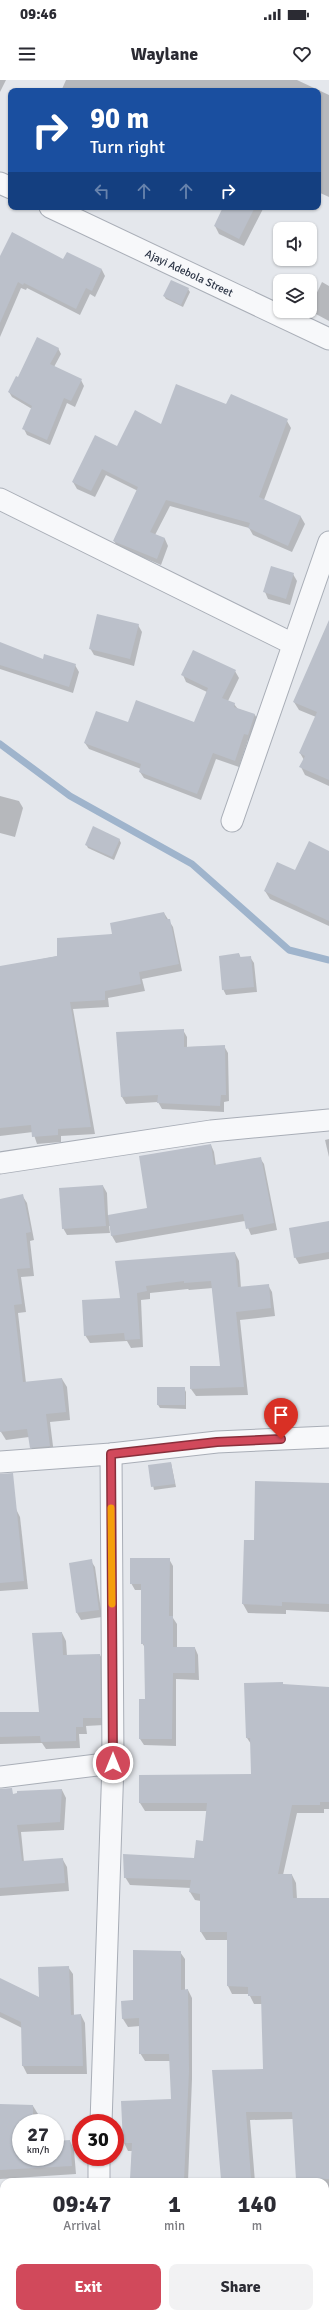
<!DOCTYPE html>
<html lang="en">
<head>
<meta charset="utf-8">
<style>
  :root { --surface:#fff; --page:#f2f2f3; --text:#2b2b33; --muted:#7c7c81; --accent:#d1495b }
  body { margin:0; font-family:Signika,sans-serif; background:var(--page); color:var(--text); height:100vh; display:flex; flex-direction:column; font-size:15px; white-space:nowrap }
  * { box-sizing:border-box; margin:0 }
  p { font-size:13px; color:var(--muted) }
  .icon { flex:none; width:22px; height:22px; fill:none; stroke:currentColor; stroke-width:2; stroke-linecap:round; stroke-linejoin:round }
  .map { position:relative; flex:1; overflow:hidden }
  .side { position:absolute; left:0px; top:2098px; width:329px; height:140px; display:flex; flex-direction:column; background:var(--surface); border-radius:12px 12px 0 0; box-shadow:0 1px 3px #0004 }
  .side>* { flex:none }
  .hud { position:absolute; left:8px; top:8px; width:313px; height:122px; border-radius:8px; box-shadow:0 1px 3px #0004; background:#1a4fa0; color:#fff; overflow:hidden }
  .buttons { position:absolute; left:273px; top:142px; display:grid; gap:8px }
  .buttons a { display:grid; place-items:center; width:44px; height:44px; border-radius:8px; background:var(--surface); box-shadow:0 1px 3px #0004; font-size:20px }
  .speed { position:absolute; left:12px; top:2034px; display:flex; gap:8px; font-size:20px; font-weight:700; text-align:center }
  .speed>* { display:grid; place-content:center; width:52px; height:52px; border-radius:50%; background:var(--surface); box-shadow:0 1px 3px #0004; line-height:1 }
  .speed small { font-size:10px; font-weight:400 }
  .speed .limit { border:6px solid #d22; background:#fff; color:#111 }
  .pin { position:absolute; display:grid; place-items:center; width:34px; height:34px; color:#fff; margin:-41px -17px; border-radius:50% 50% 50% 0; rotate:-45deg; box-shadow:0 0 4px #0007 }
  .pin .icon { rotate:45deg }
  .me { position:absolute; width:44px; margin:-22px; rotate:0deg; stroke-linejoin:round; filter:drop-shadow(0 0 3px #0008) }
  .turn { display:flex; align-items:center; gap:14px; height:84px; padding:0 16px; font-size:18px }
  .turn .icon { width:52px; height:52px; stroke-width:2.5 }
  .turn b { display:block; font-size:28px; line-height:34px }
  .lanes { display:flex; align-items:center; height:38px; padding:0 16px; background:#0003; justify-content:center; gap:20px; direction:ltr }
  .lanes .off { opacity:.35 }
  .eta { display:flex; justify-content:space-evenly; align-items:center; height:68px; text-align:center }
  .eta b { font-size:24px; font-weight:700; line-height:28px }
  .button { display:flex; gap:8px; margin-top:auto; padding:8px 16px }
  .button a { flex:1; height:46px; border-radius:8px; background:var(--accent); color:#fff; font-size:16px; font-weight:700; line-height:46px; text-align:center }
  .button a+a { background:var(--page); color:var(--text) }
  .status { display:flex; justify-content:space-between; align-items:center; height:28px; padding:0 20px; background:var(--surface); direction:ltr }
  .status svg { height:11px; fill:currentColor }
  header { display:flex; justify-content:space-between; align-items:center; height:52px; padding:0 16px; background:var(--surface); font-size:18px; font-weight:700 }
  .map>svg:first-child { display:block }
</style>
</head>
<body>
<div class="status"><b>09:46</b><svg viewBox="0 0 49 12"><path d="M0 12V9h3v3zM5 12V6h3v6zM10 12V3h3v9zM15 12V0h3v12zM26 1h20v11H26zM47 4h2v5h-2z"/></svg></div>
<header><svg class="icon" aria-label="menu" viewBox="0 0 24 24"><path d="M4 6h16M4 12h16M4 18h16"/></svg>Waylane<svg class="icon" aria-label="heart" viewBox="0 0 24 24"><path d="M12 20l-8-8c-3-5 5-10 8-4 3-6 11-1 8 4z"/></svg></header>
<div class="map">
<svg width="329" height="2238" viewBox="0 0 329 2238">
  <rect width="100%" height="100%" fill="#e4e7ec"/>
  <g fill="#0003">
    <path d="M 0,0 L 6,0 L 0,12 Z"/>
    <path d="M 66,0 L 297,0 L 329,15 L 329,117 L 318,112 L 318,11 L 63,11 L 62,9 Z"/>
    <path d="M 220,127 L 264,127 L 244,166 L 219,154 L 215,146 L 223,129 Z"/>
    <path d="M 0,179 L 64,180 L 102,190 L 105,196 L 95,217 L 90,214 L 80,235 L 27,208 L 26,210 L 21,208 L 0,257 Z"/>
    <path d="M 322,202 L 329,206 L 329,241 L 314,233 L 310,227 Z"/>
    <path d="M 188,209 L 190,212 L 183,227 L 166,219 L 164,216 Z"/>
    <path d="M 58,268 L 61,274 L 54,287 L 81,300 L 84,306 L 75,327 L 67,323 L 50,365 L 27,355 L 24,349 L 32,329 L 12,317 L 9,312 L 18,298 Z"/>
    <path d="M 227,325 L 287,341 L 291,348 L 264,420 L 301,437 L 305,444 L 292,472 L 253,455 L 249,448 L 170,426 L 155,455 L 165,459 L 168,466 L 161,485 L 118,467 L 114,461 L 138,411 L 106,395 L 95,417 L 77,409 L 73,402 L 117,367 L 161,345 Z"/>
    <path d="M 293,494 L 297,501 L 290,525 L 268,519 L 265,512 Z"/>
    <path d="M 138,545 L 142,552 L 134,586 L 94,575 L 90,568 Z"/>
    <path d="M 0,566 L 43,580 L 75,585 L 79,592 L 73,613 L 0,589 Z"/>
    <path d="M 329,568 L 329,706 L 305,695 L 301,687 L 304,680 L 300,673 L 316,637 L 299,630 L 294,622 Z"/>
    <path d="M 235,591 L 239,598 L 228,621 L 234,624 L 238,629 L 255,635 L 259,642 L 252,662 L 248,660 L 239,687 L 216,679 L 201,720 L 144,698 L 140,692 L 141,689 L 89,669 L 85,663 L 128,643 L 195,643 L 207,612 L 186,602 L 183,595 Z"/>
    <path d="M 0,716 L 19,721 L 23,728 L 15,757 L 0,753 Z"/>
    <path d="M 119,759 L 121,763 L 114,780 L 88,768 L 86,764 Z"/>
    <path d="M 329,772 L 329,846 L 270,819 L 265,811 Z"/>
    <path d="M 164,833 L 173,847 L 182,891 L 142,899 L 145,911 L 108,918 L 109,927 L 73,929 L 95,1054 L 61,1056 L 61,1062 L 37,1064 L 33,1052 L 0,1056 L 0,887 L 58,876 Z"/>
    <path d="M 239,874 L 241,878 L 250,877 L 254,883 L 257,912 L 226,915 L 223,909 Z"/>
    <path d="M 183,950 L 187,957 L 187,967 L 224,966 L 228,973 L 229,1021 L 224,1022 L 224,1032 L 162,1029 L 158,1022 L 126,1024 L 122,1017 L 117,953 Z"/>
    <path d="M 329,1059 L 329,1077 L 325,1060 Z"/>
    <path d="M 211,1065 L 214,1072 L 216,1086 L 260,1078 L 264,1084 L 277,1150 L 251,1155 L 245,1141 L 116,1163 L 112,1156 L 111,1146 L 109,1146 L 110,1153 L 67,1155 L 63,1148 L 103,1106 L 107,1113 L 108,1136 L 148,1129 Z"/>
    <path d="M 22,1115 L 27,1123 L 34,1160 L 30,1161 L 34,1196 L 21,1197 L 26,1232 L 18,1233 L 26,1303 L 62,1299 L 67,1307 L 70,1340 L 50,1342 L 54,1374 L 35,1376 L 31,1367 L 29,1357 L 6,1360 L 1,1352 L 0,1120 Z"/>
    <path d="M 329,1142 L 329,1179 L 299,1184 L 295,1177 Z"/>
    <path d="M 235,1173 L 239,1181 L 241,1208 L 268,1205 L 272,1212 L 275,1236 L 240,1240 L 248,1315 L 196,1316 L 191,1309 L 221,1287 L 213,1208 L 189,1210 L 188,1209 L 150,1213 L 150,1219 L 141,1220 L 143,1267 L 131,1268 L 127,1261 L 90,1263 L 85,1255 L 121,1219 L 116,1182 Z"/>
    <path d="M 184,1308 L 186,1312 L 186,1329 L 160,1328 L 158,1325 Z"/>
    <path d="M 171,1383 L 176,1407 L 154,1410 L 149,1386 Z"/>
    <path d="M 329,1404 L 329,1532 L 286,1530 L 286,1534 L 248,1533 L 243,1524 L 245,1461 L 255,1461 Z"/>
    <path d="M 16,1429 L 20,1437 L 28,1509 L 0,1511 L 0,1430 Z"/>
    <path d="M 169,1479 L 173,1486 L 173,1538 L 177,1544 L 177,1568 L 195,1568 L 198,1575 L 199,1600 L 176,1599 L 176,1666 L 144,1665 L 140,1659 L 146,1620 L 146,1569 L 142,1563 L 142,1510 L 135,1510 L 131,1503 Z"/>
    <path d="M 91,1481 L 95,1487 L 102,1537 L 81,1540 L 77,1533 Z"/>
    <path d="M 62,1553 L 66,1561 L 67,1576 L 100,1575 L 104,1582 L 104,1645 L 86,1646 L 87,1654 L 79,1654 L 80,1668 L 46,1669 L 42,1663 L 0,1664 L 0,1633 L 41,1633 Z"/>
    <path d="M 282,1603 L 284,1605 L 329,1608 L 329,1729 L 324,1729 L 324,1733 L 297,1733 L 283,1795 L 292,1795 L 296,1803 L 297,1819 L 329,1819 L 329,2175 L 325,2175 L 325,2102 L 297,2102 L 294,2039 L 250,2040 L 255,2102 L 222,2102 L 213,1991 L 264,1990 L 263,1924 L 254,1924 L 249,1914 L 232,1914 L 228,1906 L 228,1860 L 206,1860 L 201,1852 L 201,1821 L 195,1820 L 190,1812 L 191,1808 L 130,1805 L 125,1797 L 194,1779 L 204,1762 L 207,1731 L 145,1731 L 140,1723 L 252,1695 L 251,1664 L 247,1658 Z"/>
    <path d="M 62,1710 L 66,1718 L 64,1750 L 21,1752 L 24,1782 L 63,1780 L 67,1787 L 69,1811 L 0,1816 L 0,1716 Z"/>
    <path d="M 180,1872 L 185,1879 L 185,1911 L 188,1910 L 192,1918 L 192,1999 L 188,2102 L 133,2102 L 131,2098 L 132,2071 L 128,2071 L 124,2063 L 122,2022 L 172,2020 L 170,1981 L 145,1981 L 140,1973 L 140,1946 L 128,1947 L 123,1939 L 122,1922 L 134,1921 Z"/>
    <path d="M 68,1887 L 73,1894 L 74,1936 L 81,1935 L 85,1943 L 87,1994 L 27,1994 L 23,1986 L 22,1948 L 0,1937 L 0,1899 L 40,1918 Z"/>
    <path d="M 0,2025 L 33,2026 L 38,2034 L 37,2043 L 21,2043 L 21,2077 L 55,2077 L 55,2062 L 70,2061 L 74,2070 L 76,2094 L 0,2099 Z"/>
    <path d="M 0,2125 L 4,2125 L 4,2234 L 11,2234 L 11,2238 L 0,2238 Z"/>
    <path d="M 154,2234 L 302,2234 L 306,2238 L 154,2238 Z"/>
  </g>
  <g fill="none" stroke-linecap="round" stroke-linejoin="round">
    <path stroke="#9fb4cc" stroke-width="7" d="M 0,664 L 70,716 L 192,784 L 289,870 L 329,880"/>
  </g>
  <g fill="#bbc0ca">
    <path d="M 223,127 L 255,127 L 239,159 L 214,146 Z"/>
    <path d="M 12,152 L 63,179 L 67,172 L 102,189 L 92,211 L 86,208 L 76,229 L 24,203 L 23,205 L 18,202 L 0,243 L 0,176 Z"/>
    <path d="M 171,200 L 189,208 L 181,225 L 163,216 Z"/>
    <path d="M 37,257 L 59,268 L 50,284 L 82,299 L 71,321 L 64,318 L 47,360 L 22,349 L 32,326 L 8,312 L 16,296 L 18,297 Z"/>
    <path d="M 176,304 L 226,324 L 231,314 L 288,339 L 259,417 L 301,436 L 288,466 L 248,448 L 250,443 L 166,420 L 150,452 L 165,458 L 157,479 L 113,461 L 138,407 L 102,389 L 91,411 L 72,402 L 95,355 L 117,366 L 135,330 L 161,344 Z"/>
    <path d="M 271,486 L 294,493 L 286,519 L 263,512 Z"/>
    <path d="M 97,534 L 139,544 L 130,579 L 89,569 Z"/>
    <path d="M 329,540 L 329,700 L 299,687 L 305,676 L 299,673 L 317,632 L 293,622 Z"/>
    <path d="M 0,562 L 43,579 L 44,574 L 76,584 L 69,607 L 0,585 Z"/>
    <path d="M 193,570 L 236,590 L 222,618 L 235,623 L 234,627 L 255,634 L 248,655 L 244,654 L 235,681 L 213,673 L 197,714 L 139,692 L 141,684 L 84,663 L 96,631 L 128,642 L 136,620 L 194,642 L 208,608 L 181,595 Z"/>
    <path d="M 93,746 L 120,759 L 112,777 L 85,765 Z"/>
    <path d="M 309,761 L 329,771 L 329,841 L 264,811 L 277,782 L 295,790 Z"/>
    <path d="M 164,832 L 166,839 L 170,839 L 179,884 L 139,892 L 141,904 L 105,911 L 105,920 L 70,922 L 91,1047 L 58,1049 L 58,1055 L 32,1057 L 31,1045 L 0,1048 L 0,886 L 57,876 L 57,858 L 112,854 L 110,843 Z"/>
    <path d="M 239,873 L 240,877 L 251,876 L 254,907 L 222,910 L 219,876 Z"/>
    <path d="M 184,949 L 184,967 L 225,965 L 226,1015 L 221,1015 L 220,1026 L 157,1023 L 158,1015 L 121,1017 L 116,952 Z"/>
    <path d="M 211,1064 L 214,1085 L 261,1077 L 274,1143 L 246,1149 L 243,1134 L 111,1156 L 108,1135 L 147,1128 L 139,1076 Z"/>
    <path d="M 103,1105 L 106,1146 L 62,1149 L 59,1108 Z"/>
    <path d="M 23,1114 L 31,1152 L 26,1153 L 30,1188 L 17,1189 L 22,1224 L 14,1225 L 23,1302 L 62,1298 L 66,1332 L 46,1334 L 50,1366 L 30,1368 L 27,1349 L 0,1352 L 0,1119 Z"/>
    <path d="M 329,1141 L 329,1172 L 294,1178 L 289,1148 Z"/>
    <path d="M 235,1172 L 238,1207 L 269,1204 L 271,1228 L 236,1232 L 244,1307 L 190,1309 L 190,1286 L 220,1286 L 211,1201 L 184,1203 L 184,1201 L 146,1206 L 147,1211 L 137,1213 L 140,1259 L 125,1260 L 124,1253 L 84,1256 L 82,1220 L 120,1218 L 115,1181 Z"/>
    <rect x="157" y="1307" width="28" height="18"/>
    <path d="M 171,1382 L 175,1404 L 151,1407 L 148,1385 Z"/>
    <path d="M 13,1393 L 24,1501 L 0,1503 L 0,1394 Z"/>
    <path d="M 255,1401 L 329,1403 L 329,1524 L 282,1522 L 282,1526 L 242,1524 L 244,1460 L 254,1460 Z"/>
    <path d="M 130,1478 L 170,1478 L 169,1536 L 173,1536 L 173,1567 L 195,1567 L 195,1593 L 173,1593 L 172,1659 L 139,1659 L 139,1619 L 145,1619 L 144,1564 L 141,1564 L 141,1504 L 130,1504 Z"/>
    <path d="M 92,1479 L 99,1530 L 76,1533 L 69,1483 Z"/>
    <path d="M 62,1552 L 63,1575 L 100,1574 L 101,1638 L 83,1638 L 83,1647 L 76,1647 L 76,1661 L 41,1662 L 40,1656 L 0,1657 L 0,1632 L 39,1632 L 32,1553 Z"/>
    <path d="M 283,1602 L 283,1604 L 329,1607 L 329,1722 L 320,1722 L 320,1725 L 292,1725 L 278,1794 L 292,1794 L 293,1818 L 329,1818 L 329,2099 L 296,2100 L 292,2032 L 246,2032 L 251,2098 L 221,2100 L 212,1990 L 263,1989 L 261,1916 L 248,1916 L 248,1907 L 227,1906 L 227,1852 L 200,1852 L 200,1814 L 189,1812 L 191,1800 L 124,1798 L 123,1774 L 194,1778 L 196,1760 L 203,1761 L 207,1723 L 139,1723 L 139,1695 L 251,1694 L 250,1658 L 246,1658 L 244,1603 Z"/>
    <path d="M 12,1708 L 13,1714 L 17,1713 L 17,1711 L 62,1709 L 60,1742 L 17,1745 L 22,1781 L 63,1778 L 65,1803 L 0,1808 L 0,1709 Z"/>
    <path d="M 133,1870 L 181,1871 L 181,1910 L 188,1909 L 189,1991 L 184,2101 L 130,2099 L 132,2063 L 123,2063 L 121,2021 L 171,2019 L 169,1974 L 139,1974 L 139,1938 L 122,1939 L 121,1921 L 133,1920 Z"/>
    <path d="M 69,1886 L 71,1935 L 81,1934 L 83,1986 L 22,1986 L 21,1942 L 0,1932 L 0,1898 L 39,1917 L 38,1887 Z"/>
    <path d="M 0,2024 L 33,2025 L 33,2043 L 21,2043 L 21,2077 L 55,2077 L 55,2061 L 70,2060 L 72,2086 L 0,2090 Z"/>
  </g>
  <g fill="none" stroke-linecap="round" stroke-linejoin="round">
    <g stroke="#a9aeb7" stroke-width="23">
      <g id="street">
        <path d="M 0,103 L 11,108"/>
        <path id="s1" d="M 50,127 L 329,259"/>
        <path d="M 0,419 L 293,564"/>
        <path d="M 232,741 L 329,462"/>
        <path d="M 0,1083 L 211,1051 L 329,1040"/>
        <path d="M 0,1382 L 111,1374 L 217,1362 L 329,1357"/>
        <path d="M 0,1697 L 113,1683"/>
        <path d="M 101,2043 L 113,1683 L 111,1374"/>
        <path d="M 99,2102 L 99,2077"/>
        <path d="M 100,2234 L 100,2238"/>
      </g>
    </g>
    <use href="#street" stroke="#f7f8fa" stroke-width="21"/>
  </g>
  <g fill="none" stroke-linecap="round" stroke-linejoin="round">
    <g stroke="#882f3b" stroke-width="10">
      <path id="route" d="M 113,1683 L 111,1374 L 217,1362 L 281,1359"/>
    </g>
    <use href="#route" stroke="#d1495b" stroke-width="7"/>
    <path stroke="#f59e0b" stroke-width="7" d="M 111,1428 L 112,1524"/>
  </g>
  <g text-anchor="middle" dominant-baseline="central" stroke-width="3.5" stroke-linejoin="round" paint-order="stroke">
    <g font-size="11" fill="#2b3445" stroke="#f4f6f9">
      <text stroke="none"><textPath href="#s1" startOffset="154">Ajayi Adebola Street</textPath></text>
    </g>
  </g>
</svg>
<div class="buttons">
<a><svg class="icon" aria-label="sound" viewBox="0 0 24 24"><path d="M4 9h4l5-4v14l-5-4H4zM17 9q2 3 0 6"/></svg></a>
<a><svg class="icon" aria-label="layers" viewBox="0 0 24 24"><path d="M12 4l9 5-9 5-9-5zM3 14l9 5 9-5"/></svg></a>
</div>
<div class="speed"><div>27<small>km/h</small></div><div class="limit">30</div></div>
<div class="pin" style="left:281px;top:1359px;background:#d93025"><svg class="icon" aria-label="arrive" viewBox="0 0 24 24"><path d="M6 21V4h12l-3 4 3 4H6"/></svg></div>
<svg class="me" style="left:113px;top:1683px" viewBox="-20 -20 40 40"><circle r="17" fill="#d1495b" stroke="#fff" stroke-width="3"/><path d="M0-11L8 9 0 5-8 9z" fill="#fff"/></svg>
<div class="hud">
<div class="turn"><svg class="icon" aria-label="right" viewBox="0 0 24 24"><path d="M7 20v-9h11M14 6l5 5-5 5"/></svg><div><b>90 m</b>Turn right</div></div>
<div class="lanes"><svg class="icon off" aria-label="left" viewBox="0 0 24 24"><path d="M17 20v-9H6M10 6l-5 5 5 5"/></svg><svg class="icon off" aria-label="ahead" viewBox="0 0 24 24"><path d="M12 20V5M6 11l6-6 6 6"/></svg><svg class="icon off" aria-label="ahead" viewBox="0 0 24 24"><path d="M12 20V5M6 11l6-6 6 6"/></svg><svg class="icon" aria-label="right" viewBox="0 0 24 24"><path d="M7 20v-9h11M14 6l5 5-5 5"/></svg></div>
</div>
<section class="side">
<div class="eta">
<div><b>09:47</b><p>Arrival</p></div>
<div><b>1</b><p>min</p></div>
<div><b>140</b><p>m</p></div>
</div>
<div class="button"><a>Exit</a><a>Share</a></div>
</section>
</div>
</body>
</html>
